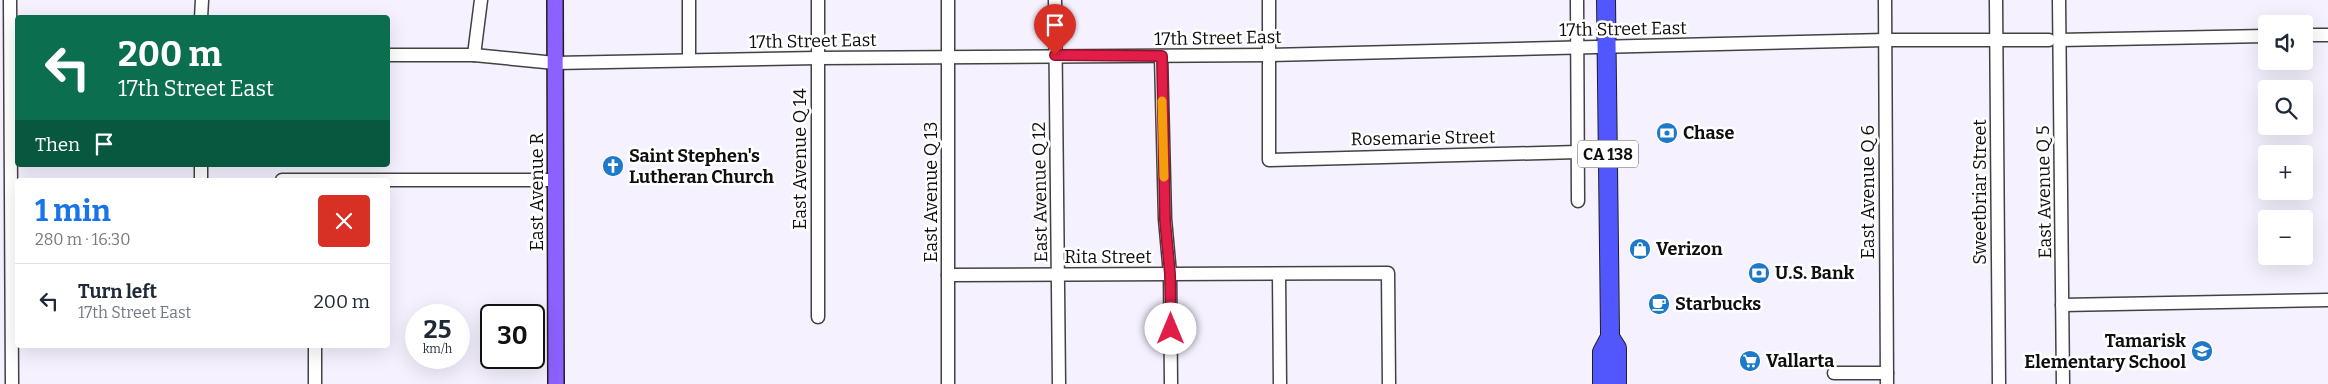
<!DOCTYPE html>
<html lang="en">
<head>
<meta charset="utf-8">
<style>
  :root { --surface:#fff; --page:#f2f2f3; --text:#1f2937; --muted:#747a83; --line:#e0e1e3; --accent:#1a73e8 }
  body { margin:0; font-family:Bitter,serif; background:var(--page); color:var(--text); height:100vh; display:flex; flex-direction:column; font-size:19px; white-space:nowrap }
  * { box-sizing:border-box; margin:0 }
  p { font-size:16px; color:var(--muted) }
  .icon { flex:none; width:28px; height:28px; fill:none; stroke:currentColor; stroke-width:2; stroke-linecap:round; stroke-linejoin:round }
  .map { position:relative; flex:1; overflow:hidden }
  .details { position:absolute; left:15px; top:178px; width:375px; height:170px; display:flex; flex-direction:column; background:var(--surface); border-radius:5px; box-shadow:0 5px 20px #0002 }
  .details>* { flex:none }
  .hud { position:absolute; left:15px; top:15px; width:375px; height:152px; border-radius:5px; box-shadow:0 5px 20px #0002; background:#0b6e4f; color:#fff; overflow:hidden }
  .fabs { position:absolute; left:2258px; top:15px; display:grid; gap:10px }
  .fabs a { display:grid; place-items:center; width:55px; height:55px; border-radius:5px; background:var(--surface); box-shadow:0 5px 20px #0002; font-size:25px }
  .speed { position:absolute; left:405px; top:304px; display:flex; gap:10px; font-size:25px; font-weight:700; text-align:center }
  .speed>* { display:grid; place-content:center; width:65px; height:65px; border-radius:50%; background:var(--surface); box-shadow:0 5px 20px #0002; line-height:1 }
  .speed small { font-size:12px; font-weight:400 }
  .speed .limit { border:2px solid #111; border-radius:8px; background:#fff; color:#111 }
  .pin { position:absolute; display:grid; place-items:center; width:42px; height:42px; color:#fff; margin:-51px -21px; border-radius:50% 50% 50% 0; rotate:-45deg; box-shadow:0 0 5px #0007 }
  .pin .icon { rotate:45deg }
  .me { position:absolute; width:55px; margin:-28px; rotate:0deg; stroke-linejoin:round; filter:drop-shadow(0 0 4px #0008) }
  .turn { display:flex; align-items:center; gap:18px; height:105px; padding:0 20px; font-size:22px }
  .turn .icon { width:65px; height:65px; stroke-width:2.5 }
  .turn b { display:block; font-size:35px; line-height:42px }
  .then { display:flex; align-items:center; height:48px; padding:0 20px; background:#0003; gap:10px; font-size:19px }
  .round { display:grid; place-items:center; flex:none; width:52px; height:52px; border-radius:5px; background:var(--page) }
  .headline { display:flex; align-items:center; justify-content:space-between; height:85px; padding:0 20px }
  h1 { font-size:30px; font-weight:700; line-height:38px; color:var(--accent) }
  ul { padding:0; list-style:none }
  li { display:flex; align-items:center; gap:15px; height:75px; padding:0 20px; border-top:1px solid var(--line) }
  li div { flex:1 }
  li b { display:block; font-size:19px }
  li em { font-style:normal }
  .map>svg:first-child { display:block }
</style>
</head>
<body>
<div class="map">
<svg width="2328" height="384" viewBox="0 0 2328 384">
  <rect width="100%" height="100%" fill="#f5f1ff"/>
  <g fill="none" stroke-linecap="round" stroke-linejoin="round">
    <g stroke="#424242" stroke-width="15">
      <g id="minor">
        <path d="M 10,0 L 12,384"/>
        <path d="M 689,0 L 689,60"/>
        <path d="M 818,0 L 818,317"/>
        <path d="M 948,0 L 948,384"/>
        <path d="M 1055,0 L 1059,384"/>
        <path d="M 1269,0 L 1269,160 L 1578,152"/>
        <path d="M 1577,0 L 1578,201"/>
        <path d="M 1885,0 L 1887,384"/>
        <path d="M 1996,0 L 1999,384"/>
        <path d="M 2059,0 L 2063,384"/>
        <path d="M 201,18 L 202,0"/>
        <path d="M 2304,35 L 2328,35"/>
        <path d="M 2059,40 L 2266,36"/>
        <path d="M 388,55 L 474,55 L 555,63 L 818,58 L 1269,55 L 1885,40 L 2049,40"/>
        <path d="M 474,55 L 481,0"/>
        <path d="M 1161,56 L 1165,219 L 1170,274 L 1171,384"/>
        <path d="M 201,180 L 201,165"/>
        <path d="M 282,180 L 555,180"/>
        <path d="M 1279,274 L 1280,384"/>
        <path d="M 948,275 L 1388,273 L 1389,384"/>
        <path d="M 2062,305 L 2328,300"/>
        <path d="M 1834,373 L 1887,373"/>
        <path d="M 315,384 L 315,345"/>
      </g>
    </g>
    <g stroke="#202020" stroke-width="18">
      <path id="major" d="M 555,0 L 556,384"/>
    </g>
    <g stroke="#202020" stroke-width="20">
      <g id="highway">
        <path d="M 1610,337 L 1617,348 L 1617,384"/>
        <path d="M 1602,384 L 1602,352 L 1610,337 L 1610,331 L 1606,0"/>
      </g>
    </g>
    <use href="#minor" stroke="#fff" stroke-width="12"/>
    <use href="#major" stroke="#8b61ff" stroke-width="15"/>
    <use href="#highway" stroke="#5257fd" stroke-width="18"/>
  </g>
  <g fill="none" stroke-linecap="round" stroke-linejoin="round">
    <g stroke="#92132f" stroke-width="12">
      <path id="route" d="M 1055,55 L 1162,56 L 1165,220 L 1170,274 L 1171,329"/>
    </g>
    <use href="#route" stroke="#e11d48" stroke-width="9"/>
    <path stroke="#f59e0b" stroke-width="9" d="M 1162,101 L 1164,177"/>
  </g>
  <defs>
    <g id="bank-disc" transform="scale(1.125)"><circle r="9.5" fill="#1e7ac8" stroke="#fff"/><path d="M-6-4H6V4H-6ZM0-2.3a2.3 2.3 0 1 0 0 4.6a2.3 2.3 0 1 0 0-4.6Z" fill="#fff"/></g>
    <g id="church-disc" transform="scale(1.125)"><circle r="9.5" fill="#1e7ac8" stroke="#fff"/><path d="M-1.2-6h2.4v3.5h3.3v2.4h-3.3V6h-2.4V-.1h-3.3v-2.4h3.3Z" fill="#fff"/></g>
    <g id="shop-disc" transform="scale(1.125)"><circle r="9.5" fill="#1e7ac8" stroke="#fff"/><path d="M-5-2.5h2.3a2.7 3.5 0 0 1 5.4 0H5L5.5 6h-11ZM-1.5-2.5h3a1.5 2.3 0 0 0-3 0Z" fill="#fff"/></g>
    <g id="cafe-disc" transform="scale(1.125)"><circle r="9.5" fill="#1e7ac8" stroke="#fff"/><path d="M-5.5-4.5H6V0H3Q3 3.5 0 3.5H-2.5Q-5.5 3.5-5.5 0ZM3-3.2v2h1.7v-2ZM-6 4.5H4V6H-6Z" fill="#fff"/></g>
    <g id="school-disc" transform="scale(1.125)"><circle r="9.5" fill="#1e7ac8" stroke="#fff"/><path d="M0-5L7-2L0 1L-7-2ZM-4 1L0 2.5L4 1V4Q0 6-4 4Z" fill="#fff"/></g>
    <g id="supermarket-disc" transform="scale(1.125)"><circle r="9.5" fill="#1e7ac8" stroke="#fff"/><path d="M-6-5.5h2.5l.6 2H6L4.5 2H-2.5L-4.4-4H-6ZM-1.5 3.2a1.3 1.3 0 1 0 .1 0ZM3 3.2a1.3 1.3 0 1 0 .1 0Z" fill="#fff"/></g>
  </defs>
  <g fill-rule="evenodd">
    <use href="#bank-disc" x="1667" y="133"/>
    <use href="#church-disc" x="613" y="166"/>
    <use href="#shop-disc" x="1640" y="249"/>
    <use href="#bank-disc" x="1759" y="273"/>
    <use href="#cafe-disc" x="1659" y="304"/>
    <use href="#school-disc" x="2202" y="351"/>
    <use href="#supermarket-disc" x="1750" y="361"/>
  </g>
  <g text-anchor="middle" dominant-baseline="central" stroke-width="5" stroke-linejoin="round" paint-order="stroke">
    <rect fill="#fff" stroke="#575757" stroke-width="1" x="1578" y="140.5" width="60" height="27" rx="4"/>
    <g font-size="16" font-weight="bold" fill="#0f0f0f">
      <text x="1608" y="154">CA 138</text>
    </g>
    <g font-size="18" fill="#0f0f0f" stroke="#fff">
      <text transform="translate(1623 29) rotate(-1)">17th Street East</text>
      <text transform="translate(1218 38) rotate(-1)">17th Street East</text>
      <text transform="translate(813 41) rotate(-1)">17th Street East</text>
      <text transform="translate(1423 138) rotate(-1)">Rosemarie Street</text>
      <text transform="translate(800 159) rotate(-90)">East Avenue Q 14</text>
      <text transform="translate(537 192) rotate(-90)">East Avenue R</text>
      <text transform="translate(931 192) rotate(-90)">East Avenue Q 13</text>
      <text transform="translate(1040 192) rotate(-91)">East Avenue Q 12</text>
      <text transform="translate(1868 192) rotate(-90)">East Avenue Q 6</text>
      <text transform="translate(1980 192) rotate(-90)">Sweetbriar Street</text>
      <text transform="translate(2044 192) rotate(-91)">East Avenue Q 5</text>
      <text x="1108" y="257">Rita Street</text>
    </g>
    <g font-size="18" font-weight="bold" fill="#0f0f0f" stroke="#fff" text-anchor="start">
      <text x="1683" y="133">Chase</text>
      <text x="629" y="156">Saint Stephen's<tspan x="629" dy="21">Lutheran Church</tspan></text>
      <text x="1656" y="249">Verizon</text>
      <text x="1775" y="273">U.S. Bank</text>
      <text x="1675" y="304">Starbucks</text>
      <text x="2186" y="341" text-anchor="end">Tamarisk<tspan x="2186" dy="21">Elementary School</tspan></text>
      <text x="1766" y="361">Vallarta</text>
    </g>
  </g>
</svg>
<div class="fabs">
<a><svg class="icon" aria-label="sound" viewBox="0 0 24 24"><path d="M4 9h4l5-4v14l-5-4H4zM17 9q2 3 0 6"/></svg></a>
<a><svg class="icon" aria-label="search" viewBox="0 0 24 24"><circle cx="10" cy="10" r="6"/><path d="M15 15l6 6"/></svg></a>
<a>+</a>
<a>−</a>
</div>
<div class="speed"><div>25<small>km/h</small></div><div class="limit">30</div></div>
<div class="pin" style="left:1055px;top:55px;background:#d93025"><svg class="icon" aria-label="arrive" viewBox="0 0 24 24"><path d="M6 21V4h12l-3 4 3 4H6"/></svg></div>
<svg class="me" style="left:1171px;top:329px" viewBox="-20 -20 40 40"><circle r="19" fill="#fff"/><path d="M0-13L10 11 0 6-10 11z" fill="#e11d48"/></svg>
<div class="hud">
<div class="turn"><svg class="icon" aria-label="left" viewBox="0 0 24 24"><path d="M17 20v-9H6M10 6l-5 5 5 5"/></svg><div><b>200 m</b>17th Street East</div></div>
<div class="then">Then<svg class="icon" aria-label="arrive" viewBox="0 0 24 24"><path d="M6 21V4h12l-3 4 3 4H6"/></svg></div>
</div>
<section class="details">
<div class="headline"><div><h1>1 min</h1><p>280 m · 16:30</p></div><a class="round" style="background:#d93025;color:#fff"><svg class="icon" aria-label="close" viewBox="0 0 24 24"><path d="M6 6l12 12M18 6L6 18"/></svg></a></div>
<ul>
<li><svg class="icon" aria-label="left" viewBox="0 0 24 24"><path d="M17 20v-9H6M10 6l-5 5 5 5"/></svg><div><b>Turn left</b><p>17th Street East</p></div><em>200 m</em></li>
</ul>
</section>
</div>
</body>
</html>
